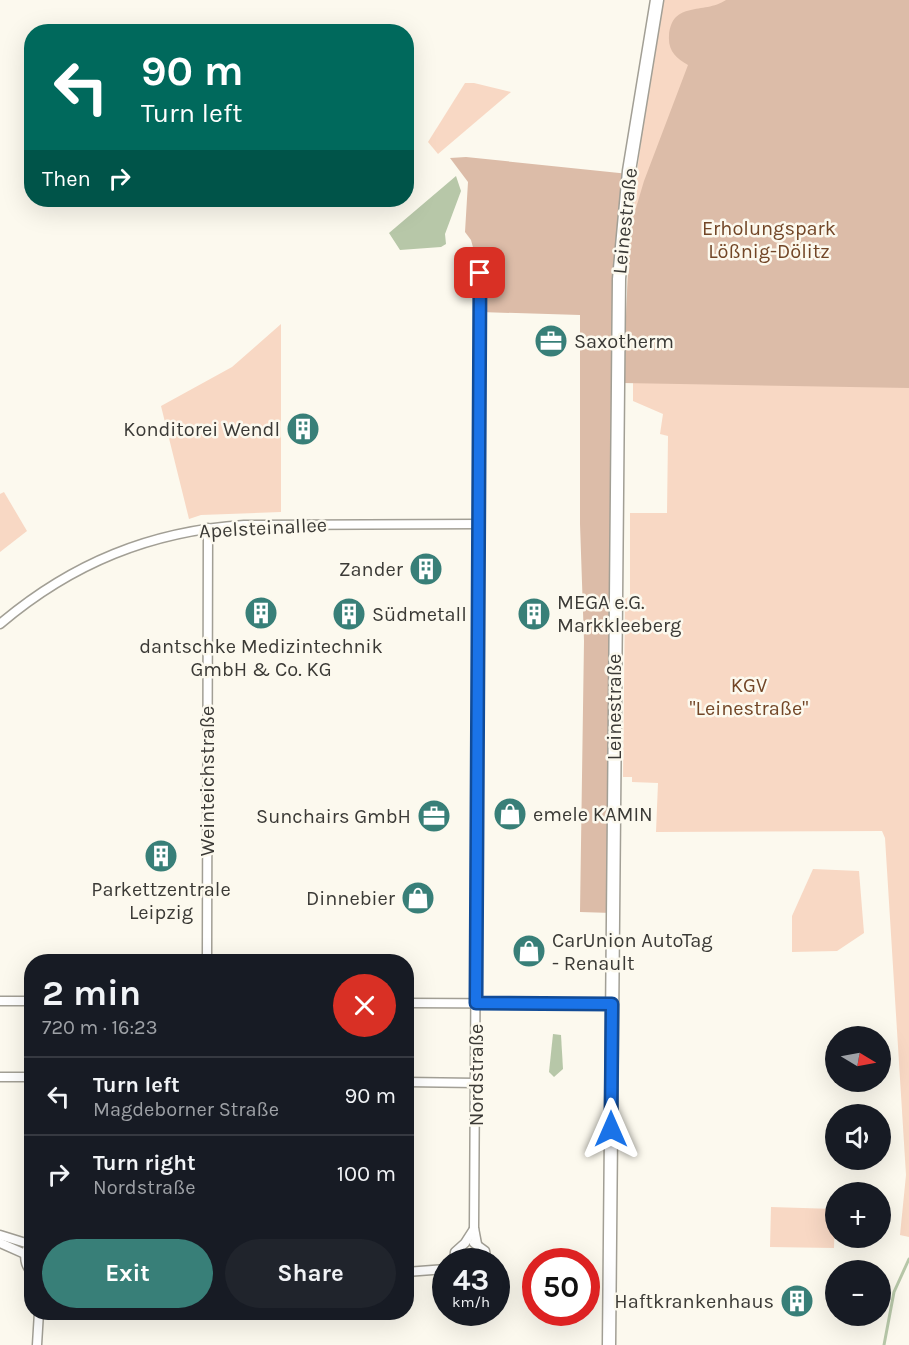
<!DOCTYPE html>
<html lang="en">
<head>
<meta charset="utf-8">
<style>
  :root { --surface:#171b24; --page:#20242c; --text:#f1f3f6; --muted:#9ea1a6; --line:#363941; --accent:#387f78 }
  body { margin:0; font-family:Karla,sans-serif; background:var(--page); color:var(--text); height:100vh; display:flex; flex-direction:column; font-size:22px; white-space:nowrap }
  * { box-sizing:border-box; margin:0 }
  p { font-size:20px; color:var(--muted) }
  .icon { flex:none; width:33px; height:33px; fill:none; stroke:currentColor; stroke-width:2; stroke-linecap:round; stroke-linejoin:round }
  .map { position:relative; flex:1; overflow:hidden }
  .sheet { position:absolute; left:24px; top:954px; width:390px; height:366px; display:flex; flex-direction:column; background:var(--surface); border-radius:24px; box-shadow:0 6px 24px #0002 }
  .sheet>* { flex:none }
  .guide { position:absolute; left:24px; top:24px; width:390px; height:183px; border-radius:24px; box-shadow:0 6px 24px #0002; background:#00695c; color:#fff; overflow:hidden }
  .needle { width:39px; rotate:100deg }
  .fabs { position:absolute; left:825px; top:1026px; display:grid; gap:12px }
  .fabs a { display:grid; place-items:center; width:66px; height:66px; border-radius:50%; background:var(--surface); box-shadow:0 6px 24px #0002; font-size:30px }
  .speed { position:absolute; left:432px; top:1248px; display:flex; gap:12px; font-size:30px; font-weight:700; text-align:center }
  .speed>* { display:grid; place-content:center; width:78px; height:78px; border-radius:50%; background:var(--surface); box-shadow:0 6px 24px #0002; line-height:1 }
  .speed small { font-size:15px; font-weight:400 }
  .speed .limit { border:9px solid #d22; background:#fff; color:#111 }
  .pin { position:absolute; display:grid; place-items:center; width:51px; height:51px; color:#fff; margin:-26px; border-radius:12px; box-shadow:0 3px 9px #0006 }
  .me { position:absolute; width:66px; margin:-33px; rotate:0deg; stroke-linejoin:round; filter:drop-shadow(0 0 4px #0008) }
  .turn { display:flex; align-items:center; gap:21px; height:126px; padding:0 18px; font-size:27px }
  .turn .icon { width:78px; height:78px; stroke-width:2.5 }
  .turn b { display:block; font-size:42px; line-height:51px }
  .then { display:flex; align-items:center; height:57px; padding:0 18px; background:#0003; gap:12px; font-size:22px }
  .round { display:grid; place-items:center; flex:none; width:63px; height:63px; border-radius:32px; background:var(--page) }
  .overview { display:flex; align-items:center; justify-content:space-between; height:102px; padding:0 18px }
  h1 { font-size:36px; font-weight:700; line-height:45px }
  .action { display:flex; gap:12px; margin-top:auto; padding:12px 18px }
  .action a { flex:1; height:69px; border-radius:36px; background:var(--accent); color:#fff; font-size:24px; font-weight:700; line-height:69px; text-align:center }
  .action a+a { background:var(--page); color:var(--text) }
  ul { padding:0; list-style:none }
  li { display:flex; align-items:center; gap:18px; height:78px; padding:0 18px; border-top:2px solid var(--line) }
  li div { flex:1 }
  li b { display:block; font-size:22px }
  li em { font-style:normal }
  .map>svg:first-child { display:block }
</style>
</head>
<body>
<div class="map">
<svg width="909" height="1345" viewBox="0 0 909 1345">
  <rect width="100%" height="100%" fill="#fcf9ee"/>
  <g fill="#f8d8c4">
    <path d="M 663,0 L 909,0 L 909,1237 L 900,1235 L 906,1175 L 885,838 L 882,831 L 656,832 L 658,783 L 632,782 L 632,777 L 623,777 L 625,599 L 630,596 L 630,513 L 667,513 L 668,436 L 660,434 L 663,414 L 633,401 L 633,383 L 623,383 L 630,228 L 646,100 Z"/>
    <path d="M 465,83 L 474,83 L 511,92 L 438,154 L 428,142 Z"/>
    <path d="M 281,324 L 281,512 L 201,515 L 189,519 L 161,406 L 232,367 Z"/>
    <path d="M 4,492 L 27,531 L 0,552 L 0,494 Z"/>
    <path d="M 813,869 L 859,871 L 864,933 L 837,951 L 792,952 L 792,916 Z"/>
    <path d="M 771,1207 L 835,1209 L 834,1248 L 770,1247 Z"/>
  </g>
  <g fill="#dcbca8">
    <path d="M 726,0 L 909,0 L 909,388 L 623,383 L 630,228 L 644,181 L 688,65 C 676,58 668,51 669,36 C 672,0 703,15 726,0 Z"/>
    <path d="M 466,157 L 629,174 L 622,226 L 612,913 L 580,912 L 584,641 L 580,524 L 580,315 L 480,312 L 480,273 L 471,240 L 465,232 L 468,182 L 450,158 Z"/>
  </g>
  <g fill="#b7c7a8">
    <path d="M 456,176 L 461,191 L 445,234 L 446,244 L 441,247 L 400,250 L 389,233 Z"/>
    <path d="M 553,1034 L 561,1035 L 563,1069 L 554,1077 L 549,1072 Z"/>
  </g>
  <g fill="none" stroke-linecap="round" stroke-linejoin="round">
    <path stroke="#b7c7a8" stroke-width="3" d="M 884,1345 L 894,1292 L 909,1259"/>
    <g stroke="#a29f95" stroke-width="11">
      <g id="minor">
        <path d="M 0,624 C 72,563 151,531 244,525 L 479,524"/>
        <path d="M 207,962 L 208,528"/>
        <path d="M 0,1001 L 32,1001"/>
        <path d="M 406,1003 L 612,1004"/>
        <path d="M 0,1077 L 32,1077"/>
        <path d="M 406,1082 L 476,1083"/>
        <path d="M 0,1235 L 29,1244"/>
        <path d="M 32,1242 C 23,1252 23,1263 32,1273"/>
        <path d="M 0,1243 L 25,1254"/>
        <path d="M 474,1243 L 485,1251 L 487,1262"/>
        <path d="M 477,1244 L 474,1228 L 480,273"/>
        <path d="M 454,1262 L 455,1252 L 465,1243 L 474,1229"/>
        <path d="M 406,1272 L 446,1269"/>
        <path d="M 37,1345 L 39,1312"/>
      </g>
    </g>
    <g stroke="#a29f95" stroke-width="15">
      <path id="secondary" d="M 609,1345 L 619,279 L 629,171 L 657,0"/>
    </g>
    <use href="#minor" stroke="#fff" stroke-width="8"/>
    <use href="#secondary" stroke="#fff" stroke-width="12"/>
  </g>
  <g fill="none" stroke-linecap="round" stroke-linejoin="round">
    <g stroke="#114b97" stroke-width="15">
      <path id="route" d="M 480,273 L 476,1003 L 612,1004 L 611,1129"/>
    </g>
    <use href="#route" stroke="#1a73e8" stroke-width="10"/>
  </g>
  <defs>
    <g id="office-disc" transform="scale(1.725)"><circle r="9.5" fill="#387f78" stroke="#fcf9ee"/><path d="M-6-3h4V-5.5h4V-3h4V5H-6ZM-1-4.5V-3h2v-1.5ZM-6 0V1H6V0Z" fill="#fff"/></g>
    <g id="building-disc" transform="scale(1.725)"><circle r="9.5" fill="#387f78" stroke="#fcf9ee"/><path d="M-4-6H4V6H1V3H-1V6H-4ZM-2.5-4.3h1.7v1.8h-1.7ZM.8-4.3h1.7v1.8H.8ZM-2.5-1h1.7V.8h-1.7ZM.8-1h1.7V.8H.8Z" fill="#fff"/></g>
    <g id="shop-disc" transform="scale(1.725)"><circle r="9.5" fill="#387f78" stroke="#fcf9ee"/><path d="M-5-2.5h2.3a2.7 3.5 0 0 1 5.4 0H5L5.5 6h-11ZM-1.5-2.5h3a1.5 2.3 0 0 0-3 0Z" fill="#fff"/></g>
  </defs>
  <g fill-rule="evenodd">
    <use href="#office-disc" x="551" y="341"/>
    <use href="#building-disc" x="303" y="429"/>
    <use href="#building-disc" x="426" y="569"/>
    <use href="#building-disc" x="261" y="613"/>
    <use href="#building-disc" x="349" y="614"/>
    <use href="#building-disc" x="534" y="614"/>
    <use href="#shop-disc" x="510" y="814"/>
    <use href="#office-disc" x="434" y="816"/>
    <use href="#building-disc" x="161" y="856"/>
    <use href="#shop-disc" x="418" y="898"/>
    <use href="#shop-disc" x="529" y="951"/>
    <use href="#building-disc" x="797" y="1301"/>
  </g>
  <g text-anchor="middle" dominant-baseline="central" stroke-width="5" stroke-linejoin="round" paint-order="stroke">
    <g font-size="20" fill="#3b3a36" stroke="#fcf9ee">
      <text transform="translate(625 221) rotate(-84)">Leinestraße</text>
      <text transform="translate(263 528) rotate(-3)">Apelsteinallee</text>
      <text transform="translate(614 707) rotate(-90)">Leinestraße</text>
      <text transform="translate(207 781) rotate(-90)">Weinteichstraße</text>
      <text transform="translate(476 1075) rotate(-90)">Nordstraße</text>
    </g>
    <g font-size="20" fill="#724627" stroke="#fcf9ee">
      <text x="769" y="228">Erholungspark<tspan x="769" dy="23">Lößnig-Dölitz</tspan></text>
      <text x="749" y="685">KGV<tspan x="749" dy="23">"Leinestraße"</tspan></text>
    </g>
    <g font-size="20" fill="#3b3a36" stroke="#fcf9ee" text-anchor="start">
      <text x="574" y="341">Saxotherm</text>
      <text x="280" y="429" text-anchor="end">Konditorei Wendl</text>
      <text x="403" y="569" text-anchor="end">Zander</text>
      <text x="557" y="602">MEGA e.G.<tspan x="557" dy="23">Markkleeberg</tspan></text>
      <text x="372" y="614">Südmetall</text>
      <text x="261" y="646" text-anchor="middle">dantschke Medizintechnik<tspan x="261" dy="23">GmbH &amp; Co. KG</tspan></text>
      <text x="533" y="814">emele KAMIN</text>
      <text x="411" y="816" text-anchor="end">Sunchairs GmbH</text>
      <text x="161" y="889" text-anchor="middle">Parkettzentrale<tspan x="161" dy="23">Leipzig</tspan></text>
      <text x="395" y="898" text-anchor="end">Dinnebier</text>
      <text x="552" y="940">CarUnion AutoTag<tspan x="552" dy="23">- Renault</tspan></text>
      <text x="774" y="1301" text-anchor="end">Haftkrankenhaus</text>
    </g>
  </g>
</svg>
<div class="fabs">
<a><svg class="needle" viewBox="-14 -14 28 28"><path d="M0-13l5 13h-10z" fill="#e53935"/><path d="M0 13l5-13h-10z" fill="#9ea1a6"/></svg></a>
<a><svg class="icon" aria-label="sound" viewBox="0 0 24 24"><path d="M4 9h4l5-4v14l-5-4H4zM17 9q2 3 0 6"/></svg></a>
<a>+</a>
<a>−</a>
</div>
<div class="speed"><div>43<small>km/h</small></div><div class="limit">50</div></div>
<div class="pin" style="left:480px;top:273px;background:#d93025"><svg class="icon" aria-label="arrive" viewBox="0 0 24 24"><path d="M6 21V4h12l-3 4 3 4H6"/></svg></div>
<svg class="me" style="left:611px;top:1129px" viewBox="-20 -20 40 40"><path d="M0-17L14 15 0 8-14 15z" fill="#1a73e8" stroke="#fff" stroke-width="4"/></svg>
<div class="guide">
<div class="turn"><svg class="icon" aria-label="left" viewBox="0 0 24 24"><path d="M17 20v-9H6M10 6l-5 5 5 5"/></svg><div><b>90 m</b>Turn left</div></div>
<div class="then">Then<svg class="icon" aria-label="right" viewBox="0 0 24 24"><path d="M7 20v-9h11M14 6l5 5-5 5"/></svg></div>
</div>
<section class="sheet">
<div class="overview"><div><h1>2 min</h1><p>720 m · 16:23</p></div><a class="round" style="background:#d93025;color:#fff"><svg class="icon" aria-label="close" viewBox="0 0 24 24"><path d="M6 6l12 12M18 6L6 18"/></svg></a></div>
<ul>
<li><svg class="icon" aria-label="left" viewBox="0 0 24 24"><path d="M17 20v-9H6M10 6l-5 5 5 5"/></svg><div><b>Turn left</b><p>Magdeborner Straße</p></div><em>90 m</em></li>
<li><svg class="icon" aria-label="right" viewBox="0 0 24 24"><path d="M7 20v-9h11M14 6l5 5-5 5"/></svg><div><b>Turn right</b><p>Nordstraße</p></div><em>100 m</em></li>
</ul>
<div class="action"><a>Exit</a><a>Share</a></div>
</section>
</div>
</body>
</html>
